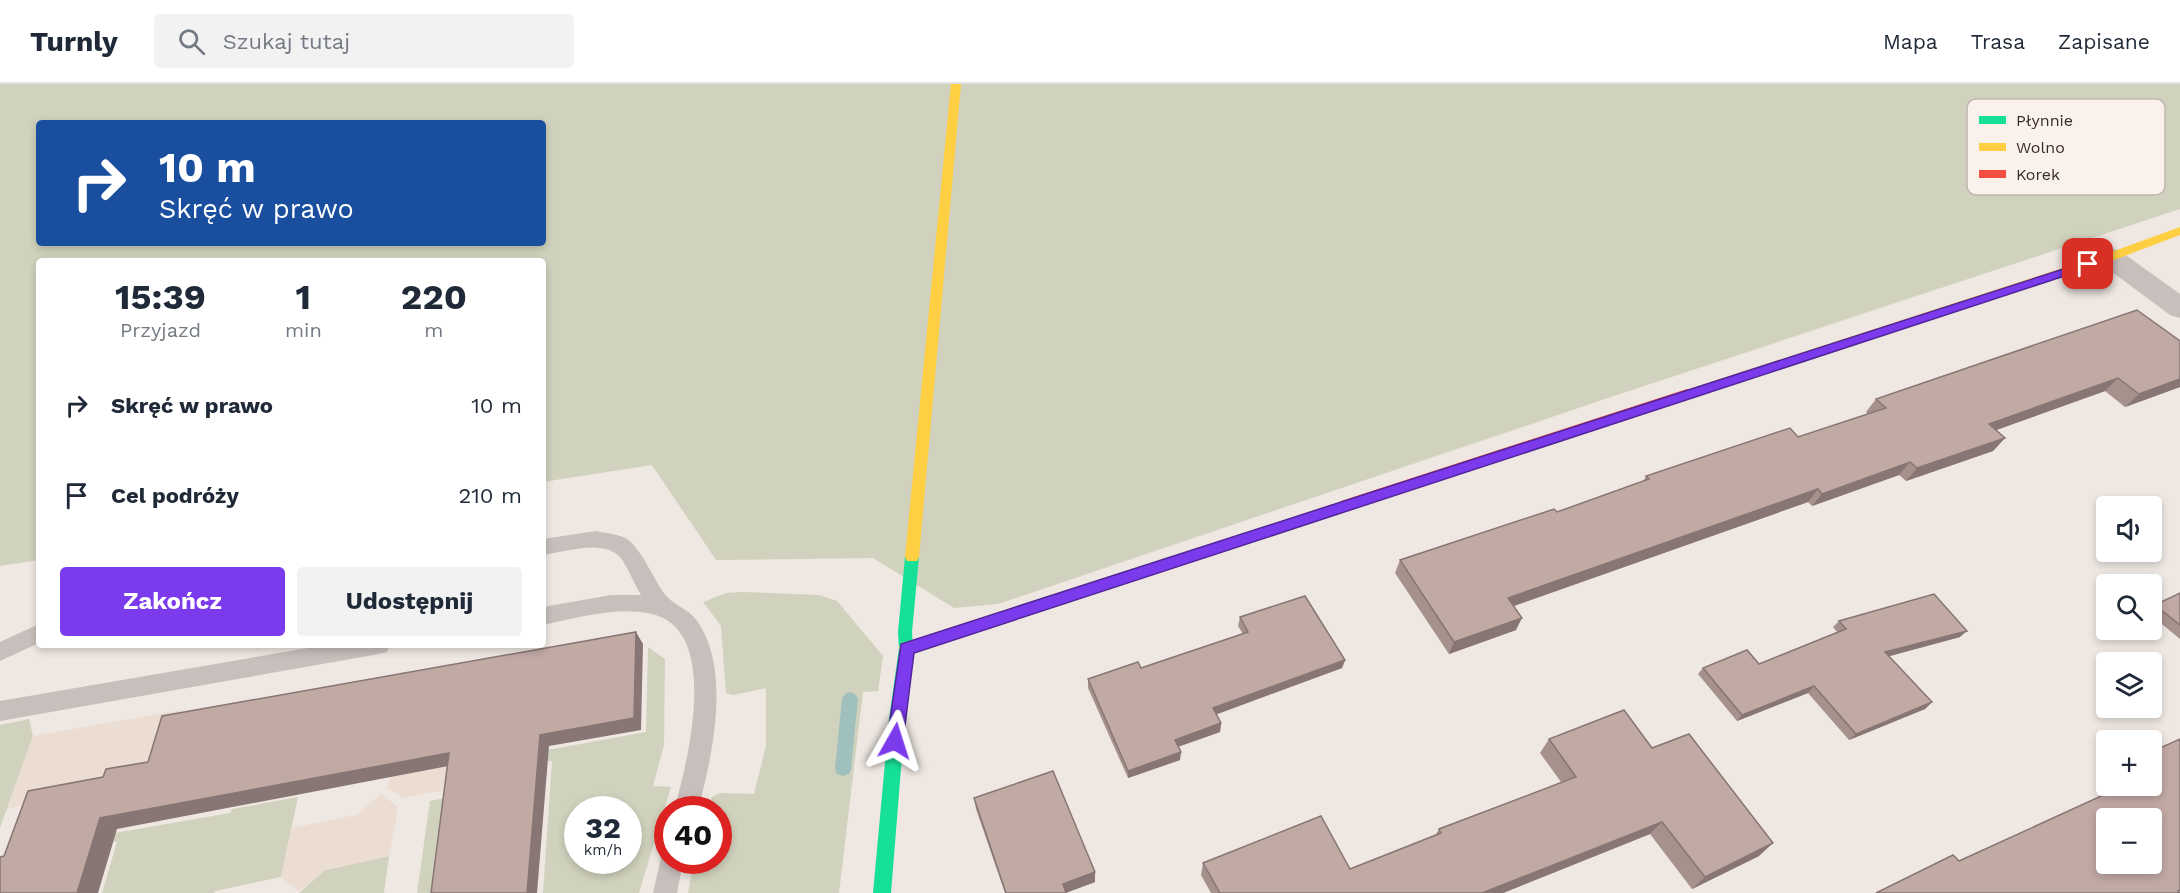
<!DOCTYPE html>
<html lang="pl">
<head>
<meta charset="utf-8">
<style>
  :root { --surface:#fff; --page:#f2f2f3; --text:#1f2937; --muted:#747a83; --line:#e0e1e3; --accent:#7c3aed }
  body { margin:0; font-family:"Work Sans",sans-serif; background:var(--page); color:var(--text); height:100vh; display:flex; flex-direction:column; font-size:22px; white-space:nowrap }
  * { box-sizing:border-box; margin:0 }
  p { font-size:20px; color:var(--muted) }
  .icon { flex:none; width:33px; height:33px; fill:none; stroke:currentColor; stroke-width:2; stroke-linecap:round; stroke-linejoin:round }
  .map { position:relative; flex:1; overflow:hidden }
  .sheet { position:absolute; left:36px; top:174px; width:510px; height:390px; display:flex; flex-direction:column; background:var(--surface); border-radius:6px; box-shadow:0 3px 9px #0003 }
  .sheet>* { flex:none }
  .banner { position:absolute; left:36px; top:36px; width:510px; height:126px; border-radius:6px; box-shadow:0 3px 9px #0003; background:#1a4fa0; color:#fff; overflow:hidden }
  .controls { position:absolute; left:2096px; top:412px; display:grid; gap:12px }
  .controls a { display:grid; place-items:center; width:66px; height:66px; border-radius:6px; background:var(--surface); box-shadow:0 3px 9px #0003; font-size:30px }
  .speed { position:absolute; left:564px; top:712px; display:flex; gap:12px; font-size:30px; font-weight:700; text-align:center }
  .speed>* { display:grid; place-content:center; width:78px; height:78px; border-radius:50%; background:var(--surface); box-shadow:0 3px 9px #0003; line-height:1 }
  .speed small { font-size:15px; font-weight:400 }
  .speed .limit { border:9px solid #d22; background:#fff; color:#111 }
  .pin { position:absolute; display:grid; place-items:center; width:51px; height:51px; color:#fff; margin:-26px; border-radius:12px; box-shadow:0 3px 9px #0006 }
  .me { position:absolute; width:66px; margin:-33px; rotate:6deg; stroke-linejoin:round; filter:drop-shadow(0 0 4px #0008) }
  .turn { display:flex; align-items:center; gap:21px; height:126px; padding:0 24px; font-size:27px }
  .turn .icon { width:78px; height:78px; stroke-width:2.5 }
  .turn b { display:block; font-size:42px; line-height:51px }
  .eta { display:flex; justify-content:space-evenly; align-items:center; height:102px; text-align:center }
  .eta b { font-size:36px; font-weight:700; line-height:42px }
  .action { display:flex; gap:12px; margin-top:auto; padding:12px 24px }
  .action a { flex:1; height:69px; border-radius:6px; background:var(--accent); color:#fff; font-size:24px; font-weight:700; line-height:69px; text-align:center }
  .action a+a { background:var(--page); color:var(--text) }
  ul { padding:0; list-style:none }
  li { display:flex; align-items:center; gap:18px; height:90px; padding:0 24px }
  li div { flex:1 }
  li b { display:block; font-size:22px }
  li em { font-style:normal }
  header { display:flex; align-items:center; gap:36px; box-sizing:border-box; height:84px; padding:0 30px; background:var(--surface); border-bottom:2px solid var(--line) }
  header strong { font-size:28px }
  nav { display:flex; gap:33px; margin-inline-start:auto; font-size:21px }
  .search { width:420px; height:54px; background:var(--page); display:flex; align-items:center; gap:15px; box-sizing:border-box; padding:0 21px; border-radius:6px; color:var(--muted); font-size:22px }
  .map>svg:first-child { display:block }
</style>
</head>
<body>
<header>
<strong>Turnly</strong>
<div class="search"><svg class="icon" aria-label="search" viewBox="0 0 24 24"><circle cx="10" cy="10" r="6"/><path d="M15 15l6 6"/></svg>Szukaj tutaj</div>
<nav><a>Mapa</a><a>Trasa</a><a>Zapisane</a></nav>
</header>
<div class="map">
<svg width="2180" height="809" viewBox="0 0 2180 809">
  <rect width="100%" height="100%" fill="#eee7e2"/>
  <g fill="#d1d2bd" fill-rule="evenodd">
    <path d="M 0,0 L 2180,0 L 2180,125 L 1611,313 L 998,520 L 954,524 L 873,474 L 716,476 L 652,381 L 543,398 L 543,177 L 39,177 L 39,476 L 0,482 ZM 39,39 L 543,39 L 543,159 L 39,159 Z"/>
    <path d="M 742,508 L 819,511 L 837,517 L 883,572 L 878,607 L 863,608 L 839,809 L 688,809 L 694,777 L 718,777 L 718,726 L 708,726 L 712,713 L 720,709 L 754,710 L 766,662 L 766,604 L 733,611 L 726,609 L 721,542 L 703,518 L 726,509 Z"/>
    <path d="M 648,563 L 665,575 L 664,661 L 653,702 L 671,703 L 639,809 L 543,809 L 552,677 L 541,678 L 542,667 L 646,648 ZM 578,726 L 628,726 L 628,777 L 578,777 Z"/>
    <path d="M 29,635 L 33,652 L 0,744 L 0,641 Z"/>
    <path d="M 298,713 L 281,793 L 215,807 L 214,809 L 102,809 L 117,758 L 112,758 L 115,749 L 230,729 L 232,725 Z"/>
    <path d="M 451,713 L 439,809 L 417,809 L 430,717 Z"/>
    <path d="M 389,772 L 384,809 L 299,809 L 325,786 Z"/>
  </g>
  <g fill="#ecddd2">
    <path d="M 182,626 L 164,689 L 7,725 L 33,652 Z"/>
    <path d="M 464,679 L 456,704 L 403,714 L 387,704 L 390,693 Z"/>
    <path d="M 381,710 L 398,723 L 389,772 L 326,786 L 299,807 L 281,793 L 292,744 L 356,731 Z"/>
  </g>
  <g fill="none" stroke-linecap="round" stroke-linejoin="round">
    <path fill="#9fc0bc" fill-rule="evenodd" d="M 850,608 L 855,610 L 858,615 L 851,685 L 849,690 L 843,692 L 837,690 L 835,685 L 842,615 L 845,610 Z"/>
    <g fill="#c7bfbb" fill-rule="evenodd">
      <path d="M 596,447 C 605,449 619,450 627,455 C 641,465 653,493 663,508 C 672,521 688,524 697,537 C 732,586 712,673 698,726 L 674,726 C 687,680 722,546 652,530 C 617,522 578,534 543,541 L 543,523 L 611,511 L 641,511 C 634,500 630,488 623,477 C 607,453 567,468 543,471 L 543,455 Z"/>
      <path d="M 39,540 L 39,559 L 0,577 L 0,558 Z"/>
      <path d="M 325,561 L 390,561 L 387,568 L 379,570 L 0,637 L 0,617 Z"/>
      <path d="M 668,766 L 668,777 L 683,777 L 677,809 L 653,809 L 662,769 Z"/>
    </g>
    <path fill="#c7bfbb" fill-rule="evenodd" d="M 2110,164 L 2120,167 L 2180,210 L 2180,234 L 2170,231 L 2100,179 L 2096,173 L 2100,167 Z"/>
    <path fill="#16e098" fill-rule="evenodd" d="M 912,467 L 917,469 L 919,473 L 912,548 L 913,564 L 905,635 L 891,809 L 873,809 L 889,635 L 899,564 L 898,548 L 905,473 L 907,469 Z"/>
    <g fill="#ffcf43" fill-rule="evenodd">
      <path d="M 951,0 L 961,0 L 919,473 L 917,477 L 907,477 L 905,473 Z"/>
      <path d="M 2180,143 L 2180,151 L 2114,176 L 1691,313 L 1687,315 L 1681,310 L 1683,307 L 2106,170 Z"/>
      <path d="M 1346,416 L 1351,417 L 1353,421 L 1351,425 L 906,570 L 901,569 L 899,564 L 901,559 L 906,558 Z"/>
    </g>
    <path fill="#f24e42" fill-rule="evenodd" d="M 1687,305 L 1691,307 L 1693,310 L 1691,313 L 1346,426 L 1341,425 L 1339,421 L 1341,417 Z"/>
  </g>
  <g fill="#a6918d">
    <path d="M 2180,257 L 2180,303 L 2125,323 L 2105,307 L 1996,346 L 2005,354 L 1993,367 L 1906,397 L 1899,391 L 1812,422 L 1808,418 L 1514,522 L 1516,546 L 1449,570 L 1395,489 L 1400,476 L 1557,428 L 1643,398 L 1646,392 L 1798,353 L 1868,330 L 1866,328 L 1876,315 Z"/>
    <path d="M 2180,509 L 2180,555 L 2151,531 L 2151,524 L 2155,521 Z"/>
    <path d="M 1240,533 L 1345,576 L 1342,584 L 1217,630 L 1221,639 L 1220,648 L 1178,663 L 1180,676 L 1128,694 L 1088,604 L 1088,595 L 1141,584 L 1243,550 L 1238,542 Z"/>
    <path d="M 1839,537 L 1960,553 L 1889,572 L 1932,618 L 1925,625 L 1849,656 L 1808,609 L 1737,637 L 1698,590 L 1703,584 L 1759,580 L 1837,548 L 1833,543 Z"/>
    <path d="M 1549,655 L 1652,664 L 1759,772 L 1692,805 L 1650,750 L 1503,809 L 1211,809 L 1201,791 L 1203,779 L 1350,785 L 1435,752 L 1439,745 L 1561,698 L 1540,669 Z"/>
    <path d="M 2180,655 L 2180,807 L 2178,807 L 1959,777 L 2110,708 L 2098,697 L 2106,691 L 2106,702 L 2151,702 Z"/>
    <path d="M 974,714 L 1095,798 L 1066,809 L 1005,809 L 976,725 Z"/>
  </g>
  <g fill="#877673">
    <path d="M 2118,294 L 2105,307 L 1977,353 L 1989,340 Z"/>
    <path d="M 2180,295 L 2180,303 L 2125,323 L 2139,310 Z"/>
    <path d="M 2005,354 L 1993,367 L 1906,397 L 1917,384 Z"/>
    <path d="M 1910,378 L 1899,391 L 1812,422 L 1822,410 Z"/>
    <path d="M 1818,405 L 1808,418 L 1502,526 L 1508,514 Z"/>
    <path d="M 1522,534 L 1516,546 L 1449,570 L 1454,558 Z"/>
    <path d="M 1967,547 L 1960,553 L 1879,575 L 1885,568 Z"/>
    <path d="M 636,548 L 643,560 L 641,646 L 549,662 L 537,809 L 527,809 L 540,651 Z"/>
    <path d="M 1345,576 L 1342,584 L 1212,632 L 1213,624 Z"/>
    <path d="M 1814,602 L 1808,609 L 1737,637 L 1742,631 Z"/>
    <path d="M 1932,618 L 1925,625 L 1849,656 L 1856,650 Z"/>
    <path d="M 1221,639 L 1220,648 L 1174,664 L 1175,656 Z"/>
    <path d="M 1181,668 L 1180,676 L 1128,694 L 1128,687 Z"/>
    <path d="M 449,669 L 459,680 L 117,745 L 98,809 L 77,809 L 100,734 Z"/>
    <path d="M 1662,738 L 1650,750 L 1503,809 L 1482,809 Z"/>
    <path d="M 1773,759 L 1759,772 L 1692,805 L 1705,793 Z"/>
    <path d="M 1095,788 L 1095,798 L 1065,809 L 1063,800 Z"/>
  </g>
  <g fill="#c1a9a4" stroke="#877673" stroke-width="1.5" fill-rule="evenodd">
    <path d="M 2137,226 L 2180,257 L 2180,295 L 2139,310 L 2118,294 L 1989,340 L 2005,354 L 1917,384 L 1910,378 L 1822,410 L 1818,405 L 1508,514 L 1522,534 L 1454,558 L 1400,476 L 1554,425 L 1557,428 L 1649,395 L 1646,392 L 1790,344 L 1798,353 L 1886,324 L 1876,315 Z"/>
    <path d="M 2180,509 L 2180,541 L 2155,521 Z"/>
    <path d="M 1934,510 L 1967,547 L 1885,568 L 1932,618 L 1856,650 L 1814,602 L 1742,631 L 1703,584 L 1747,566 L 1759,580 L 1846,545 L 1839,537 Z"/>
    <path d="M 1305,512 L 1345,576 L 1213,624 L 1221,639 L 1175,656 L 1181,668 L 1128,687 L 1088,595 L 1138,578 L 1141,584 L 1248,548 L 1240,533 Z"/>
    <path d="M 636,548 L 634,634 L 540,651 L 527,809 L 431,809 L 449,669 L 100,734 L 77,809 L 0,809 L 0,773 L 4,772 L 28,707 L 103,693 L 106,685 L 148,678 L 162,632 Z"/>
    <path d="M 1624,626 L 1652,664 L 1689,650 L 1773,759 L 1705,793 L 1662,738 L 1482,809 L 1220,809 L 1203,779 L 1321,732 L 1350,785 L 1441,749 L 1439,745 L 1576,693 L 1549,655 Z"/>
    <path d="M 2180,655 L 2180,806 L 2178,807 L 2180,809 L 1876,809 L 1953,771 L 1959,777 L 2123,702 L 2151,702 L 2151,668 ZM 2106,735 L 2151,735 L 2151,780 L 2106,780 Z"/>
    <path d="M 1053,687 L 1095,788 L 1063,800 L 1066,809 L 1006,809 L 974,714 Z"/>
  </g>
  <path fill="#7c3aed" stroke="#51269a" stroke-width="1.5" d="M 2088,177 L 2093,180 L 2092,183 L 914,569 L 903,657 L 901,662 L 895,664 L 890,662 L 887,657 L 901,560 Z"/>
  <rect x="1967" y="15" width="198" height="96" rx="9" fill="#faf1eb" stroke="#c0b6b1" stroke-width="1.5"/>
  <rect x="1979" y="32" width="27" height="8" fill="#16e098"/>
  <rect x="1979" y="59" width="27" height="8" fill="#ffcf43"/>
  <rect x="1979" y="86" width="27" height="8" fill="#f24e42"/>
  <g font-size="16" fill="#382c29">
    <text x="2016" y="42">Płynnie</text>
    <text x="2016" y="69">Wolno</text>
    <text x="2016" y="96">Korek</text>
  </g>
</svg>
<div class="controls">
<a><svg class="icon" aria-label="sound" viewBox="0 0 24 24"><path d="M4 9h4l5-4v14l-5-4H4zM17 9q2 3 0 6"/></svg></a>
<a><svg class="icon" aria-label="search" viewBox="0 0 24 24"><circle cx="10" cy="10" r="6"/><path d="M15 15l6 6"/></svg></a>
<a><svg class="icon" aria-label="layers" viewBox="0 0 24 24"><path d="M12 4l9 5-9 5-9-5zM3 14l9 5 9-5"/></svg></a>
<a>+</a>
<a>−</a>
</div>
<div class="speed"><div>32<small>km/h</small></div><div class="limit">40</div></div>
<div class="pin" style="left:2088px;top:180px;background:#d93025"><svg class="icon" aria-label="arrive" viewBox="0 0 24 24"><path d="M6 21V4h12l-3 4 3 4H6"/></svg></div>
<svg class="me" style="left:895px;top:657px" viewBox="-20 -20 40 40"><path d="M0-17L14 15 0 8-14 15z" fill="#7c3aed" stroke="#fff" stroke-width="4"/></svg>
<div class="banner">
<div class="turn"><svg class="icon" aria-label="right" viewBox="0 0 24 24"><path d="M7 20v-9h11M14 6l5 5-5 5"/></svg><div><b>10 m</b>Skręć w prawo</div></div>
</div>
<section class="sheet">
<div class="eta">
<div><b>15:39</b><p>Przyjazd</p></div>
<div><b>1</b><p>min</p></div>
<div><b>220</b><p>m</p></div>
</div>
<ul>
<li><svg class="icon" aria-label="right" viewBox="0 0 24 24"><path d="M7 20v-9h11M14 6l5 5-5 5"/></svg><div><b>Skręć w prawo</b></div><em>10 m</em></li>
<li><svg class="icon" aria-label="arrive" viewBox="0 0 24 24"><path d="M6 21V4h12l-3 4 3 4H6"/></svg><div><b>Cel podróży</b></div><em>210 m</em></li>
</ul>
<div class="action"><a>Zakończ</a><a>Udostępnij</a></div>
</section>
</div>
</body>
</html>
